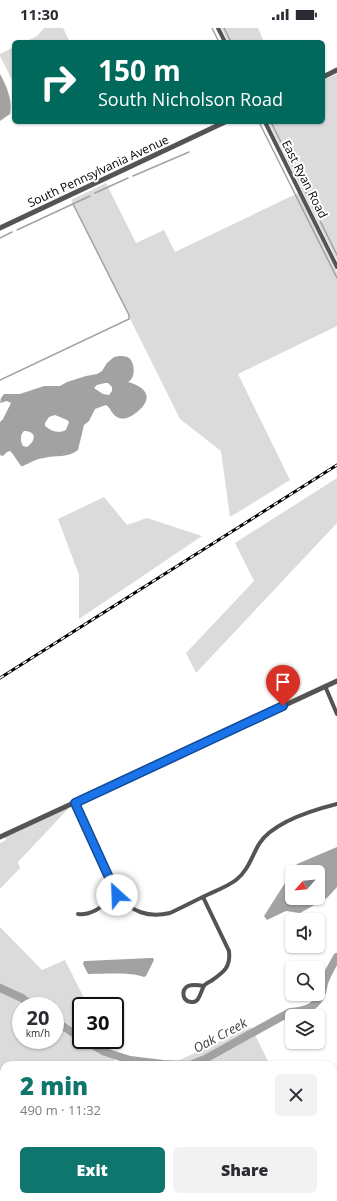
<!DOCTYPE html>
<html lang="en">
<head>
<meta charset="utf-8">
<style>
  :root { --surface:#fff; --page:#f2f2f3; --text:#2b2b33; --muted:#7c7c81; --accent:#0f766e }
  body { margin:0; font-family:"Open Sans",sans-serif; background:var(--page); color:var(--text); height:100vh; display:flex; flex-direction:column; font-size:15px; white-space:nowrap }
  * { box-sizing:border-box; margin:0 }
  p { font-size:13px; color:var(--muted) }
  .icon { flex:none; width:22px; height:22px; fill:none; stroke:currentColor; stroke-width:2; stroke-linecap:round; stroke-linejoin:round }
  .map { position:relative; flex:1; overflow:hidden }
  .details { position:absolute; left:0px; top:1033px; width:337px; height:140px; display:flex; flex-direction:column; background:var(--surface); border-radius:12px 12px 0 0; box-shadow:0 1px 3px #0004 }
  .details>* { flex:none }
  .banner { position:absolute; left:12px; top:12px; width:313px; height:84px; border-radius:6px; box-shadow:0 1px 3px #0004; background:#00695c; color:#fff; overflow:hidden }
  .needle { width:26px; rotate:243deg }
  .buttons { position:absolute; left:285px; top:837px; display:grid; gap:8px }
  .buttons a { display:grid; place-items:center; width:40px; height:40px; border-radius:6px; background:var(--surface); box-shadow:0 1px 3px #0004; font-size:20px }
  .speed { position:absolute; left:12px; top:969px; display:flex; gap:8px; font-size:20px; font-weight:700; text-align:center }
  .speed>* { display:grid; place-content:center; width:52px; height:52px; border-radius:50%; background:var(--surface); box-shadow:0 1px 3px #0004; line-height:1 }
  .speed small { font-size:10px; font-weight:400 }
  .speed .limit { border:2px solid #111; border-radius:6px; background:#fff; color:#111 }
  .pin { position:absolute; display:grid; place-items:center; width:34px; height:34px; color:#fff; margin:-41px -17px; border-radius:50% 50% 50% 0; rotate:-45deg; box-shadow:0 0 4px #0007 }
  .pin .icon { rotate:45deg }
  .me { position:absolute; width:44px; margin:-22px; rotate:335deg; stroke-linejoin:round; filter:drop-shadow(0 0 3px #0008) }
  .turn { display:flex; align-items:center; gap:14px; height:84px; padding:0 20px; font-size:18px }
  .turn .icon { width:52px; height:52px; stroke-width:2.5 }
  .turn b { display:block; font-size:28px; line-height:34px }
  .round { display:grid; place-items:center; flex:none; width:42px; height:42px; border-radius:6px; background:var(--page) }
  .summary { display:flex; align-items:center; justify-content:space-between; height:68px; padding:0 20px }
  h1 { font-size:24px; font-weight:800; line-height:30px; color:var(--accent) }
  .cta { display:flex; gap:8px; margin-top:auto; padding:8px 20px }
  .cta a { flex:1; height:46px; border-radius:6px; background:var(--accent); color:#fff; font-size:16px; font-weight:800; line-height:46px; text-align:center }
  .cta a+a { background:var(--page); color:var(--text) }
  .status { display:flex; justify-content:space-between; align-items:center; height:28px; padding:0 20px; background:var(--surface); direction:ltr }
  .status svg { height:11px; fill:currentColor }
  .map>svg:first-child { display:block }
</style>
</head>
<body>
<div class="status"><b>11:30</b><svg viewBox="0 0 49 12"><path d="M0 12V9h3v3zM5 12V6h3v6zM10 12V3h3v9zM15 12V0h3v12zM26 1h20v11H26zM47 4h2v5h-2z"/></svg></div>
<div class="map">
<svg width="337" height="1173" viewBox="0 0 337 1173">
  <rect width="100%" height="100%" fill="#fff"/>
  <g fill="#dbdbdb" fill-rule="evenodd">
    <path d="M 44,0 L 63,0 L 70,14 L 25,14 L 37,8 Z"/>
    <path d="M 221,0 L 258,0 L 264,14 L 228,14 Z"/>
    <path d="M 14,19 L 14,56 L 0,28 L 0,26 Z"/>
    <path d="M 337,46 L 337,233 L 268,94 L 323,94 L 323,52 Z"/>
    <path d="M 106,155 L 136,215 L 164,202 L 175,224 L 298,165 L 337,244 L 337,298 L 238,346 L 290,452 L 230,489 L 221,423 L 180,391 L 71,172 Z"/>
    <path d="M 337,450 L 337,495 L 196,645 L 186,625 L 254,553 L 235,515 Z"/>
    <path d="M 104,469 L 127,497 L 147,490 L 202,508 L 79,591 L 79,547 L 58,491 Z"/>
    <path d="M 67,778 L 68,781 L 18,834 L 20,840 L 0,861 L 0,815 L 6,812 L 4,807 Z"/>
    <path d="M 0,899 L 42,942 L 65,932 L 88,978 L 81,978 L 81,1012 L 104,1012 L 117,1037 L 4,1037 L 4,1114 L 0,1114 ZM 21,978 L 55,978 L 55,1012 L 21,1012 Z"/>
    <path d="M 251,999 L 270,1037 L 169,1037 Z"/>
    <path d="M 272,1169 L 316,1169 L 318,1173 L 264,1173 Z"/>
  </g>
  <g fill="#a2a2a2" fill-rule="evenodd">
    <path d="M 0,46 C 6,57 13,72 10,86 L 0,93 Z"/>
    <path d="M 119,328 C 122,328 126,328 129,330 C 135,335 136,350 128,354 C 147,359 154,371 137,384 C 132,388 126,392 119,390 C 111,387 112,381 106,377 L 95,381 L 89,393 L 84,397 L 78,422 C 68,430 56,427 44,430 C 35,431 30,435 23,438 L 21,438 L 12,425 L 10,423 L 7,424 L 3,428 L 0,427 L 0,394 L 3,391 L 11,375 L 7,373 L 0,375 L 1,370 L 4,366 L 20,366 L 44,358 L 60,358 L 67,354 L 86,348 L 97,346 L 102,343 L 107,335 L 114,329 ZM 105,355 L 108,355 L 112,359 L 112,363 L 109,367 L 103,366 L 94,360 L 97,357 ZM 55,387 L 67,392 L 69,394 L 66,402 C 58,406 51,403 45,398 L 45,395 L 49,389 ZM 24,403 C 37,403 36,413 27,419 L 23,418 C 20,413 20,407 24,403 Z"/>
    <path d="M 337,819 L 337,859 L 327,870 L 300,885 L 286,883 L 267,892 L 264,888 L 297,836 ZM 292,844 L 318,844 L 318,870 L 292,870 Z"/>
    <path d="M 150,930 L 153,930 L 154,932 L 146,948 L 144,949 C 131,944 105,946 90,946 L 88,946 L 83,936 L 84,933 L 86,933 Z"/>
  </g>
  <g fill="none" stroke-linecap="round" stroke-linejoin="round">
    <g stroke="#a2a2a2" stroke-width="1.5">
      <path d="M 212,0 L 219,14"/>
      <path d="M 224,0 L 231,14"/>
      <path d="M 259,94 L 337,250"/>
      <path d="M 271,94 L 337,227"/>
      <path d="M 133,148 L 189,124"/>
      <path d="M 95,165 L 128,150"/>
      <path d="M 17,202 L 90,168"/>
      <path d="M 0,210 L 12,204"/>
      <path d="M 0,352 L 129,291 L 129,287 L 73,176"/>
    </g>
    <g stroke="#a2a2a2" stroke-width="8">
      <path d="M 0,960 L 22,970 L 33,978"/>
      <path d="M 55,993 L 81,1010"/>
      <path d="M 84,1012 L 105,1024 L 130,1032 L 163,1036 L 190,1037 L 205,1031 L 290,984 C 303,983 315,981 321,967 C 323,963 323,959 324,955 C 327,946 332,938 337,929"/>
    </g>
    <g stroke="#545454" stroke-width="4">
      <path d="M 218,0 L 225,14"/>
      <path d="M 265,94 L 337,239"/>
      <path d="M 325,658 L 337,686"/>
      <path d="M 75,775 L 117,867 C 132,884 148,890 170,885 C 183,879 196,872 209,866 C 218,862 228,858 236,852 C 248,843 252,828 259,816 C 273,794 313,782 337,776"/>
      <path d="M 203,869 L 229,923 C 231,939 224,944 211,953 C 209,954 205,956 204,958 C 200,964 200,975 191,974 C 182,973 181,962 188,958 C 193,956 199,957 204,958"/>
      <path d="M 78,886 C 93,888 106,875 117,867"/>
      <path d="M 0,1158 L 4,1158"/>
      <path d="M 21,1169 L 21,1173"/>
    </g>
    <g stroke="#545454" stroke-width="5">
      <path d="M 323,49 L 337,42"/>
      <path d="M 0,200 L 225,94"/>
      <path d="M 0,809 L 337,653"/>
    </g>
    <g stroke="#000" stroke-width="3">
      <path id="rail" d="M 0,650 L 337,437"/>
    </g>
    <use href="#rail" stroke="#fff" stroke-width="1.5" stroke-dasharray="4.5" stroke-linecap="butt"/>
  </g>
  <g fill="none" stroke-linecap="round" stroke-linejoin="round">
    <g stroke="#114b97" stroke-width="10">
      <path id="route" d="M 117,867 L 75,775 L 283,678"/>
    </g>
    <use href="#route" stroke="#1a73e8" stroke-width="7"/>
  </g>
  <g text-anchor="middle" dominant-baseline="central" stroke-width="4" stroke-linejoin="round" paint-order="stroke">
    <g font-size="12" fill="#000" stroke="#fff">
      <text transform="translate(98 143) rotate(-25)">South Pennsylvania Avenue</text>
      <text transform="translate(305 151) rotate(63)">East Ryan Road</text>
    </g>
    <g font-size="13" font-style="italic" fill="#434343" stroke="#fff">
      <text transform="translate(220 1007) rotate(-28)">Oak Creek</text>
    </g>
  </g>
</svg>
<div class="buttons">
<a><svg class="needle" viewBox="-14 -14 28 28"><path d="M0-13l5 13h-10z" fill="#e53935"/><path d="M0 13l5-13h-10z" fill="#7c7c81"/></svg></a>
<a><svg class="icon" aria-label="sound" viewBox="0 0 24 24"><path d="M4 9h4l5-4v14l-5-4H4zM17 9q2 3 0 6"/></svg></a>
<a><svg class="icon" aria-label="search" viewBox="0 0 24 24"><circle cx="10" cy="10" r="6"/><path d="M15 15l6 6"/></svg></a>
<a><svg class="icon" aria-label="layers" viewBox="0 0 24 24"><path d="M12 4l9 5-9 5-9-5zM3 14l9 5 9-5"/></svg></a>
</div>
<div class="speed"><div>20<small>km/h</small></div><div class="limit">30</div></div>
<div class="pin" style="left:283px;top:678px;background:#d93025"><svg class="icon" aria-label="arrive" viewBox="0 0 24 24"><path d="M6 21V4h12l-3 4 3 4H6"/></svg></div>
<svg class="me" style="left:117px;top:867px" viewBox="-20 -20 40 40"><circle r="19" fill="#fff"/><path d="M0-13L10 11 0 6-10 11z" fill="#1a73e8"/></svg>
<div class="banner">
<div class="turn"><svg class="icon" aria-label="right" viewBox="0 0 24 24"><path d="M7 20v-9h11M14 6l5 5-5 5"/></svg><div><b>150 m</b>South Nicholson Road</div></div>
</div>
<section class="details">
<div class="summary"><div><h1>2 min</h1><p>490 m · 11:32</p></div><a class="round"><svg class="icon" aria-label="close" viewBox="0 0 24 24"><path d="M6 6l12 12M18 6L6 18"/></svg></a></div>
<div class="cta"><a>Exit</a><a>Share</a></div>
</section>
</div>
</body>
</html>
